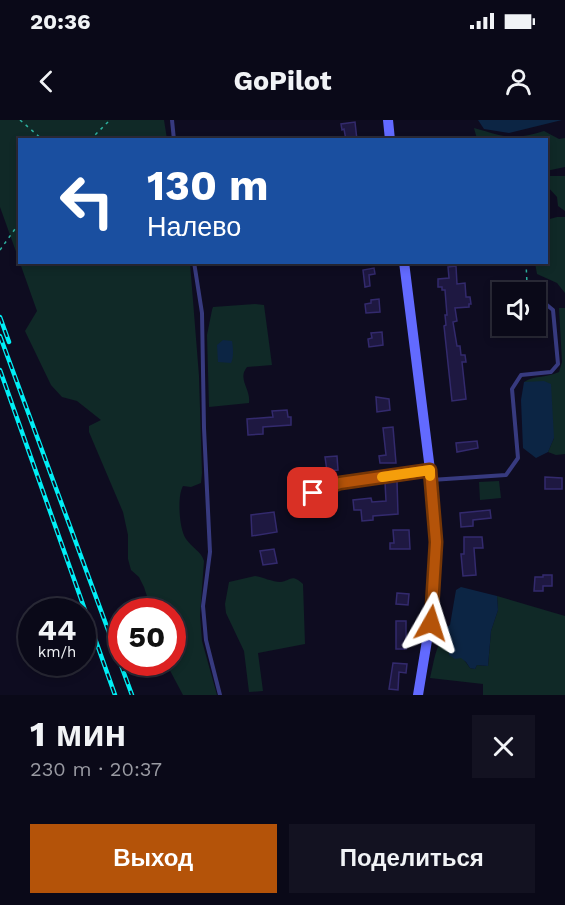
<!DOCTYPE html>
<html lang="ru">
<head>
<meta charset="utf-8">
<style>
  :root { --surface:#0a0918; --page:#131221; --text:#f1f3f6; --muted:#999aa2; --line:#2a2a37; --accent:#b45309 }
  body { margin:0; font-family:"Work Sans",sans-serif; background:var(--page); color:var(--text); height:100vh; display:flex; flex-direction:column; font-size:22px; white-space:nowrap }
  * { box-sizing:border-box; margin:0 }
  p { font-size:20px; color:var(--muted) }
  .icon { flex:none; width:33px; height:33px; fill:none; stroke:currentColor; stroke-width:2; stroke-linecap:round; stroke-linejoin:round }
  .map { position:relative; height:575px; overflow:hidden }
  .details { display:flex; flex-direction:column; background:var(--surface); flex:1 }
  .details>* { flex:none }
  .guide { position:absolute; left:18px; top:18px; width:530px; height:126px; border-radius:0px; box-shadow:0 3px 9px #0003,0 0 0 2px var(--line); background:#1a4fa0; color:#fff; overflow:hidden }
  .buttons { position:absolute; left:492px; top:162px; display:grid; gap:12px }
  .buttons a { display:grid; place-items:center; width:54px; height:54px; border-radius:0px; background:var(--surface); box-shadow:0 3px 9px #0003,0 0 0 2px var(--line); font-size:30px }
  .speed { position:absolute; left:18px; top:478px; display:flex; gap:12px; font-size:30px; font-weight:700; text-align:center }
  .speed>* { display:grid; place-content:center; width:78px; height:78px; border-radius:50%; background:var(--surface); box-shadow:0 3px 9px #0003,0 0 0 2px var(--line); line-height:1 }
  .speed small { font-size:15px; font-weight:400 }
  .speed .limit { border:9px solid #d22; background:#fff; color:#111 }
  .pin { position:absolute; display:grid; place-items:center; width:51px; height:51px; color:#fff; margin:-26px; border-radius:12px; box-shadow:0 3px 9px #0006 }
  .me { position:absolute; width:66px; margin:-33px; rotate:6deg; stroke-linejoin:round; filter:drop-shadow(0 0 4px #0008) }
  .turn { display:flex; align-items:center; gap:21px; height:126px; padding:0 30px; font-size:27px }
  .turn .icon { width:78px; height:78px; stroke-width:2.5 }
  .turn b { display:block; font-size:42px; line-height:51px }
  .round { display:grid; place-items:center; flex:none; width:63px; height:63px; border-radius:0px; background:var(--page) }
  .summary { display:flex; align-items:center; justify-content:space-between; height:102px; padding:0 30px }
  h1 { font-size:36px; font-weight:700; line-height:45px }
  .button { display:flex; gap:12px; margin-top:auto; padding:12px 30px }
  .button a { flex:1; height:69px; border-radius:0px; background:var(--accent); color:#fff; font-size:24px; font-weight:700; line-height:69px; text-align:center }
  .button a+a { background:var(--page); color:var(--text) }
  .status { display:flex; justify-content:space-between; align-items:center; height:42px; padding:0 30px; background:var(--surface); direction:ltr }
  .status svg { height:16px; fill:currentColor }
  header { display:flex; justify-content:space-between; align-items:center; height:78px; padding:0 30px; background:var(--surface); font-size:27px; font-weight:700 }
  .map>svg:first-child { display:block }
</style>
</head>
<body>
<div class="status"><b>20:36</b><svg viewBox="0 0 49 12"><path d="M0 12V9h3v3zM5 12V6h3v6zM10 12V3h3v9zM15 12V0h3v12zM26 1h20v11H26zM47 4h2v5h-2z"/></svg></div>
<header><svg class="icon" aria-label="back" viewBox="0 0 24 24"><path d="M15 5l-7 7 7 7"/></svg>GoPilot<svg class="icon" aria-label="person" viewBox="0 0 24 24"><circle cx="12" cy="8" r="4"/><path d="M4 21q1-7 8-7t8 7"/></svg></header>
<div class="map">
<svg width="565" height="575" viewBox="0 0 565 575">
  <rect width="100%" height="100%" fill="#0e0c20"/>
  <g fill="#102927">
    <path d="M 0,0 L 164,0 L 167,19 L 20,20 L 19,140 L 0,87 Z"/>
    <path d="M 474,8 C 507,17 510,21 544,11 L 559,19 L 565,18 L 565,47 L 546,51 L 546,20 L 477,19 Z"/>
    <path d="M 547,56 L 565,56 L 565,91 L 558,86 L 557,77 L 546,65 Z"/>
    <path d="M 557,97 L 565,97 L 565,173 L 557,163 L 537,154 L 535,143 L 546,142 L 546,100 Z"/>
    <path d="M 20,143 L 190,143 L 199,256 L 202,353 L 201,363 L 191,367 L 183,366 C 177,376 179,409 186,419 C 192,428 201,431 204,441 L 200,495 L 202,521 L 217,575 L 183,575 L 166,543 L 172,543 L 172,492 L 152,492 L 144,467 L 139,457 L 131,450 L 128,439 L 128,415 L 123,392 L 89,312 L 89,306 L 101,300 L 77,281 L 62,277 L 51,265 L 25,211 L 37,191 Z"/>
    <path d="M 255,184 L 264,185 L 272,245 L 247,247 C 237,259 251,269 249,283 L 209,287 L 207,215 L 212,190 L 213,187 Z"/>
    <path d="M 559,188 L 565,188 L 565,334 L 556,335 L 548,332 L 554,318 L 524,262 C 535,255 547,258 559,252 L 562,242 Z"/>
    <path d="M 499,361 L 501,378 L 480,380 L 479,362 Z"/>
    <path d="M 255,456 C 262,457 273,462 280,462 C 291,461 291,453 303,464 L 305,524 L 258,533 L 263,571 L 249,572 L 244,531 L 226,493 L 225,484 L 229,462 Z"/>
    <path d="M 497,476 L 565,496 L 565,575 L 483,575 L 483,564 L 430,558 C 434,542 435,527 445,514 L 470,548 L 475,549 L 477,545 L 488,546 L 491,511 L 498,490 Z"/>
  </g>
  <g fill="#0c2544">
    <path d="M 478,0 L 562,0 L 509,13 L 484,9 Z"/>
    <path d="M 223,220 L 232,221 C 233,227 234,237 231,243 L 218,242 L 217,225 Z"/>
    <path d="M 544,261 L 551,264 L 554,318 L 548,332 L 536,338 L 523,328 L 521,280 L 524,262 Z"/>
    <path d="M 461,467 L 497,476 L 498,490 L 491,511 L 488,546 L 477,545 L 475,549 L 470,548 L 466,542 L 461,538 L 455,539 L 449,535 L 449,526 L 451,520 L 445,514 L 445,509 L 450,505 L 456,470 Z"/>
  </g>
  <g fill="#1e1841" stroke="#332a6d" stroke-width="1.5">
    <path d="M 355,2 L 357,20 L 346,20 L 344,9 L 342,10 L 341,4 Z"/>
    <path d="M 456,146 L 457,164 L 465,163 L 466,177 L 470,177 L 471,184 L 469,184 L 469,187 L 455,188 L 457,201 L 453,202 L 457,226 L 460,226 L 461,235 L 465,235 L 466,242 L 462,242 L 466,279 L 452,281 L 444,206 L 446,205 L 445,195 L 447,195 L 445,170 L 442,170 L 442,167 L 438,167 L 438,159 L 449,158 L 448,147 Z"/>
    <path d="M 374,148 L 375,154 L 369,155 L 370,166 L 365,167 L 363,150 Z"/>
    <path d="M 379,179 L 380,192 L 366,193 L 365,184 L 371,183 L 371,180 Z"/>
    <path d="M 382,212 L 383,225 L 369,227 L 368,219 L 372,218 L 371,213 Z"/>
    <path d="M 376,277 L 389,279 L 390,290 L 377,292 Z"/>
    <path d="M 287,290 L 288,297 L 291,297 L 291,305 L 263,307 L 263,314 L 248,315 L 247,299 L 273,297 L 272,291 Z"/>
    <path d="M 393,307 L 396,343 L 380,343 L 379,336 L 386,335 L 383,308 Z"/>
    <path d="M 477,321 L 478,328 L 457,332 L 456,323 Z"/>
    <path d="M 337,336 L 338,350 L 327,351 L 325,337 Z"/>
    <path d="M 545,357 L 562,358 L 562,369 L 545,369 Z"/>
    <path d="M 397,361 L 398,394 L 373,396 L 373,400 L 362,401 L 361,390 L 354,390 L 353,380 L 371,378 L 372,382 L 386,381 L 385,362 Z"/>
    <path d="M 490,390 L 491,398 L 473,400 L 473,406 L 461,407 L 460,393 Z"/>
    <path d="M 274,392 L 277,412 L 252,416 L 251,395 Z"/>
    <path d="M 393,410 L 409,410 L 410,429 L 390,429 L 390,423 L 394,423 Z"/>
    <path d="M 464,417 L 482,417 L 483,428 L 474,428 L 476,455 L 463,456 L 461,434 L 464,434 Z"/>
    <path d="M 274,429 L 277,443 L 263,445 L 260,431 Z"/>
    <path d="M 543,455 L 552,455 L 552,466 L 543,466 L 543,471 L 534,471 L 535,457 L 543,457 Z"/>
    <path d="M 397,473 L 409,474 L 408,485 L 396,484 Z"/>
    <rect x="396" y="501" width="10" height="28"/>
    <path d="M 393,543 L 407,544 L 406,553 L 399,552 L 398,570 L 389,569 Z"/>
  </g>
  <g fill="none" stroke-linecap="round" stroke-linejoin="round">
    <g stroke="#2db19f" stroke-width="1.5" stroke-dasharray="3 4.5" stroke-linecap="butt">
      <path d="M 20,0 L 43,20"/>
      <path d="M 90,20 L 110,0"/>
      <path d="M 0,130 L 20,102"/>
      <path d="M 526,142 L 527,164"/>
    </g>
    <g stroke="#373a7f" stroke-width="4">
      <path d="M 172,0 L 174,20"/>
      <path d="M 194,142 L 202,193 L 204,308 L 210,432 L 203,486 L 206,520 L 220,575"/>
      <path d="M 528,170 L 531,172"/>
      <path d="M 431,360 L 506,355 L 518,338 L 512,269 L 521,255 L 551,252 L 558,244 L 553,190 L 536,176"/>
      <path d="M 313,373 L 340,363 L 429,350"/>
    </g>
    <g stroke="#626aff" stroke-width="10">
      <path d="M 388,0 L 390,20"/>
      <path d="M 404,142 L 430,350 L 436,422 L 433,484 L 418,575"/>
    </g>
    <g stroke="#00eff6" stroke-width="4.5">
      <g id="rail">
        <path d="M 0,197 L 9,222"/>
        <path d="M 0,216 L 132,575"/>
        <path d="M 0,250 L 115,575"/>
      </g>
    </g>
    <use href="#rail" stroke="#0e0c20" stroke-width="2" stroke-dasharray="7" stroke-linecap="butt"/>
  </g>
  <g fill="none" stroke-linecap="round" stroke-linejoin="round">
    <g stroke="#753606" stroke-width="15">
      <path id="route" d="M 313,373 L 340,363 L 430,350 L 436,422 L 431,503"/>
    </g>
    <use href="#route" stroke="#b45309" stroke-width="10"/>
    <path stroke="#f59e0b" stroke-width="10" d="M 382,357 L 430,350 L 430,356"/>
  </g>
</svg>
<div class="buttons">
<a><svg class="icon" aria-label="sound" viewBox="0 0 24 24"><path d="M4 9h4l5-4v14l-5-4H4zM17 9q2 3 0 6"/></svg></a>
</div>
<div class="speed"><div>44<small>km/h</small></div><div class="limit">50</div></div>
<div class="pin" style="left:313px;top:373px;background:#d93025"><svg class="icon" aria-label="arrive" viewBox="0 0 24 24"><path d="M6 21V4h12l-3 4 3 4H6"/></svg></div>
<svg class="me" style="left:431px;top:503px" viewBox="-20 -20 40 40"><path d="M0-17L14 15 0 8-14 15z" fill="#b45309" stroke="#fff" stroke-width="4"/></svg>
<div class="guide">
<div class="turn"><svg class="icon" aria-label="left" viewBox="0 0 24 24"><path d="M17 20v-9H6M10 6l-5 5 5 5"/></svg><div><b>130 m</b>Налево</div></div>
</div>
</div>
<section class="details">
<div class="summary"><div><h1>1 мин</h1><p>230 m · 20:37</p></div><a class="round"><svg class="icon" aria-label="close" viewBox="0 0 24 24"><path d="M6 6l12 12M18 6L6 18"/></svg></a></div>
<div class="button"><a>Выход</a><a>Поделиться</a></div>
</section>
</body>
</html>
